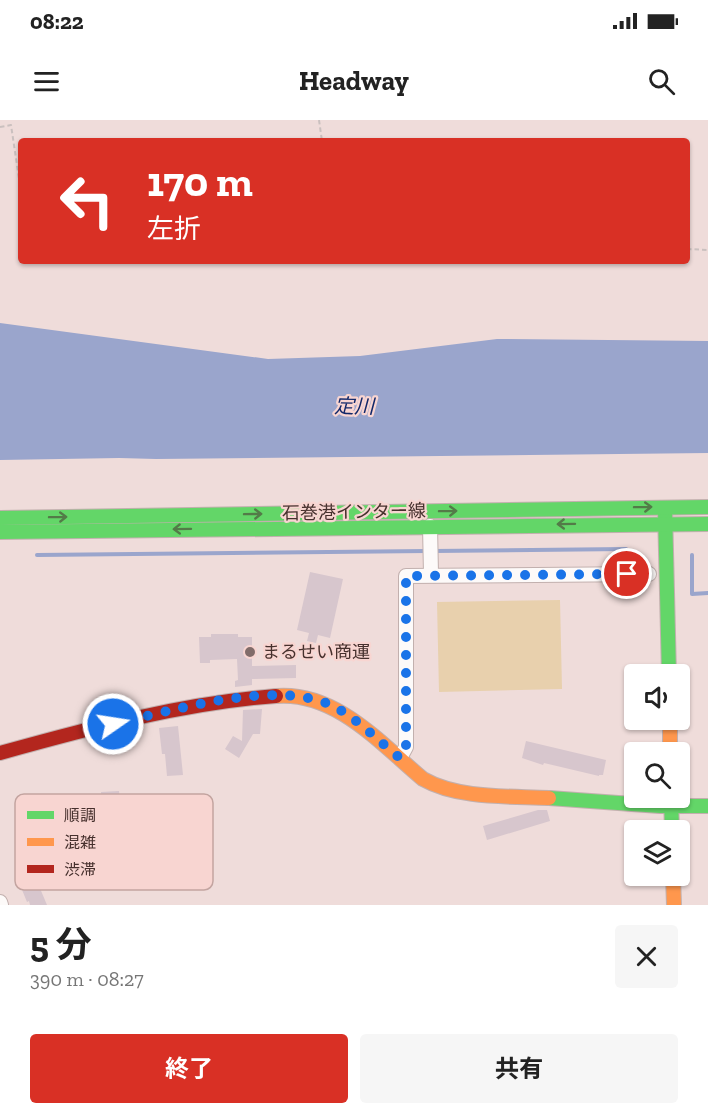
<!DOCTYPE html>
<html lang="ja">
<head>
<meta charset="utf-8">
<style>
  :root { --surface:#fff; --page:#f6f6f6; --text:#222; --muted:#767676; --accent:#d93025 }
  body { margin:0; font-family:"Zilla Slab","Noto Sans JP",serif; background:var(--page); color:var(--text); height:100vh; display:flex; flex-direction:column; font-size:22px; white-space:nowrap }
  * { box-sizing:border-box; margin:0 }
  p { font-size:20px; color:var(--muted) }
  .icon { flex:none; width:33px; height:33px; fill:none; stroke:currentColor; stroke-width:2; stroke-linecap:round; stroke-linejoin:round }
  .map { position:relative; height:785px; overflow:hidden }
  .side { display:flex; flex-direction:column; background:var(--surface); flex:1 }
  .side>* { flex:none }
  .guide { position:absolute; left:18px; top:18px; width:672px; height:126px; border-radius:6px; box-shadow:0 2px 4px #0004; background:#d93025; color:#fff; overflow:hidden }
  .tools { position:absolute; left:624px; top:544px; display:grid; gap:12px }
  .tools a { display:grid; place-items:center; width:66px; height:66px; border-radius:6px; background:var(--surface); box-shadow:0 2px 4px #0004; font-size:30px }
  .pin { position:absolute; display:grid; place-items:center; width:51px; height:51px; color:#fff; margin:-26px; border:3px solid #fff; border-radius:50%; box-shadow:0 2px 6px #0007 }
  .me { position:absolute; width:66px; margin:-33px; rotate:77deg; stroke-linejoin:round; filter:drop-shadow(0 0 4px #0008) }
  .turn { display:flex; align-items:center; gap:21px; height:126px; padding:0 30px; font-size:27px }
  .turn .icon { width:78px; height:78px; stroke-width:2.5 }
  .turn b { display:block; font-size:42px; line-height:51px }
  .round { display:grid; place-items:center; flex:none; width:63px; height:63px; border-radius:6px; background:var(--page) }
  .summary { display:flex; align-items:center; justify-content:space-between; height:102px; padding:0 30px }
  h1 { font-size:36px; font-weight:700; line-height:45px }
  .action { display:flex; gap:12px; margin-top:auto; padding:12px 30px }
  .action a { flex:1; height:69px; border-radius:6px; background:var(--accent); color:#fff; font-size:24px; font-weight:700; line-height:69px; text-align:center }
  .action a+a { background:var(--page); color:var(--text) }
  .status { display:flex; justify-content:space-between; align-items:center; height:42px; padding:0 30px; background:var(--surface); direction:ltr }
  .status svg { height:16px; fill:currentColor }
  header { display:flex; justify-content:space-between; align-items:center; height:78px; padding:0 30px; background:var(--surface); font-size:27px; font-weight:700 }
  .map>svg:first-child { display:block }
</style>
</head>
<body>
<div class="status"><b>08:22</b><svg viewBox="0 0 49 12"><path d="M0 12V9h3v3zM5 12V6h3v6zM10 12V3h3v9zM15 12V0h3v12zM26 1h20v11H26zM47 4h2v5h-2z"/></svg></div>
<header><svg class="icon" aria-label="menu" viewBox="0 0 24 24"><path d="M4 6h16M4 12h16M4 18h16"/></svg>Headway<svg class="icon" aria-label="search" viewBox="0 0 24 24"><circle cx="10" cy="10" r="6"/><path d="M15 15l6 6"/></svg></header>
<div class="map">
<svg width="708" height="785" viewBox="0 0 708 785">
  <rect width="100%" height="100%" fill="#efdcda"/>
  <path fill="#e8d0ad" d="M 560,480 L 562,569 L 439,572 L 437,482 Z"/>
  <path fill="#9aa5cc" d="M 0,203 L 268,239 L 360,236 L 497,219 L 708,221 L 708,333 L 156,339 L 119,338 L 0,340 Z"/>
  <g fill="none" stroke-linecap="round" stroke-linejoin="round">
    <g stroke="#9aa5cc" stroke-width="4">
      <path d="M 434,431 L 626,429"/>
      <path d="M 37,435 L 427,431"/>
      <path d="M 692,435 L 692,474 L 708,473"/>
    </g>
  </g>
  <g fill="#d7c6cd">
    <path d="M 310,452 L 343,459 L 330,518 L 318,515 L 316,523 L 307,521 L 309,513 L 297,510 Z"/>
    <path d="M 211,514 L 238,514 L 238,517 L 252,517 L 252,546 L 296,545 L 296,558 L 252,559 L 252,565 L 235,567 L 235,561 L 238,560 L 237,539 L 210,540 L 210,543 L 200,543 L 199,517 L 211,517 Z"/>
    <path d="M 262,589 L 260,614 L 253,614 L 239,638 L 225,629 L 233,616 L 242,621 L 243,590 Z"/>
    <path d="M 178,606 L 183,655 L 167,656 L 165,634 L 162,634 L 159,608 Z"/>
    <path d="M 526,621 L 606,640 L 603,655 L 599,655 L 599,656 L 544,643 L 543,645 L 522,638 Z"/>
    <path d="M 119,671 L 121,696 L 116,696 L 117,703 L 106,703 L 105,691 L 102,692 L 101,672 Z"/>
    <path d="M 538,690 L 547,690 L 550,701 L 487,720 L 483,706 Z"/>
    <path d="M 34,754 L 47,785 L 30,785 L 29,781 L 27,782 L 18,760 Z"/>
  </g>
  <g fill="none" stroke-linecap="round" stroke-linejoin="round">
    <g stroke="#c2b0ae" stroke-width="16">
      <g id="street">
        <path d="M 430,406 L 431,454"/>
        <path d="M 400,638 L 406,627 L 406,456 L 649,454"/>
        <path d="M 0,782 L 1,785"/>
      </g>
    </g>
    <g stroke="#c2b0ae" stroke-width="16">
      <g id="fast">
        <path d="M 665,390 L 669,555"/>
        <path d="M 0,398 L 708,387"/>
        <path d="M 0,412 L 708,404"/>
        <path d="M 549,678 L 660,686 L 708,686"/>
        <path d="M 671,678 L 672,711"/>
      </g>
    </g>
    <g stroke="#c2b0ae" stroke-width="16">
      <g id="slow">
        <path d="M 276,576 C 336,571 381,624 423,659 C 458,679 509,676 549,678"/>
        <path d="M 670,600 L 670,633"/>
        <path d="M 673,756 L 674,785"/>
      </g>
    </g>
    <g stroke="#c2b0ae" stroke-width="16">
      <path id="jam" d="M 0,633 C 90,608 183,583 276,576"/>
    </g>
    <g stroke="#cac0bf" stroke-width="2" stroke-dasharray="4.5 3" stroke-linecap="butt">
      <path d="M 319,0 L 322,21"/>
      <path d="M 0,7 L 11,5 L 21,72"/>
      <path d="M 687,129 L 708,130"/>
      <path d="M 339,141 L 339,143 L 358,141"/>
    </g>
    <use href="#street" stroke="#fdfaf9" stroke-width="14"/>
    <use href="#fast" stroke="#63d668" stroke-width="14"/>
    <use href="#slow" stroke="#ff974d" stroke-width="14"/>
    <use href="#jam" stroke="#b3261e" stroke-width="14"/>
  </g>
  <defs><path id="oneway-shaft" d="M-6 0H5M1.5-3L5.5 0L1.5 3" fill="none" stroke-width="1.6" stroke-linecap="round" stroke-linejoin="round" transform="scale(1.5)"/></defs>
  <g stroke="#537b48">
    <use href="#oneway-shaft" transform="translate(643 387) rotate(-1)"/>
    <use href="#oneway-shaft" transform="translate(448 391) rotate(-1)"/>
    <use href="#oneway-shaft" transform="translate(253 394) rotate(-1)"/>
    <use href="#oneway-shaft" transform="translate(58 397) rotate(-1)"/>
    <use href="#oneway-shaft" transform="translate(566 404) rotate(179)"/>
    <use href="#oneway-shaft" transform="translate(182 409) rotate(179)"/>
  </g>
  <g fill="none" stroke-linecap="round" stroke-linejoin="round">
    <path stroke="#1a73e8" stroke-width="10" stroke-dasharray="0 18" d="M 113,604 C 173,591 273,559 331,585 C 356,597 378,621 400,638 L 406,627 L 406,456 L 627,454"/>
  </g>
  <circle fill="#816c6a" stroke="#f8d5d1" stroke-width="2" cx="250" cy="532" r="6"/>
  <g text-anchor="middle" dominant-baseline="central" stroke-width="4.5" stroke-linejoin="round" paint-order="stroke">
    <g font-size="18" fill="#46302d" stroke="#f8d5d1">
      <text transform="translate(354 392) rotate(-1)">石巻港インター線</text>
    </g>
    <g font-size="18" fill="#46302d" stroke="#f8d5d1" text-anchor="start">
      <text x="262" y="532">まるせい商運</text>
    </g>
    <g font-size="20" font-style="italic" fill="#112769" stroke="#f8d5d1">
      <text transform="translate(354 286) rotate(1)">定川</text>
    </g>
  </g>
  <rect x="15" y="674" width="198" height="96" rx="9" fill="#f8d5d1" stroke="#c3a4a0" stroke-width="1.5"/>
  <rect x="27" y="691" width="27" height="8" fill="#63d668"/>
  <rect x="27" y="718" width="27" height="8" fill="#ff974d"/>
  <rect x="27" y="745" width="27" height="8" fill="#b3261e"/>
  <g font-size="16" fill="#46302d">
    <text x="64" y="701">順調</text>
    <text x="64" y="728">混雑</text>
    <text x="64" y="755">渋滞</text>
  </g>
</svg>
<div class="tools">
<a><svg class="icon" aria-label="sound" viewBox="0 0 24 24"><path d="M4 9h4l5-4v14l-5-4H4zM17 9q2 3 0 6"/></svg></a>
<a><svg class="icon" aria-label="search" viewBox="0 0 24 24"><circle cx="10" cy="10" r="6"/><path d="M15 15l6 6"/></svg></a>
<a><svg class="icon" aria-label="layers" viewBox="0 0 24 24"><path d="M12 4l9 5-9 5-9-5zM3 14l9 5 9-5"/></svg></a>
</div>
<div class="pin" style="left:627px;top:454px;background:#d93025"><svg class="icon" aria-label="arrive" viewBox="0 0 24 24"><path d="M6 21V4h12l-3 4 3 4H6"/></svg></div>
<svg class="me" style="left:113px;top:604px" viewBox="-20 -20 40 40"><circle r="17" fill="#1a73e8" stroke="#fff" stroke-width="3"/><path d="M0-11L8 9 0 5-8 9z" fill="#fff"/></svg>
<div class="guide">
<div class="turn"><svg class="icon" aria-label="left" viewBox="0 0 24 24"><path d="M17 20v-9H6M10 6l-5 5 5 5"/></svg><div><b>170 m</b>左折</div></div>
</div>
</div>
<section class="side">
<div class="summary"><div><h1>5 分</h1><p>390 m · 08:27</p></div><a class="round"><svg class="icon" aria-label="close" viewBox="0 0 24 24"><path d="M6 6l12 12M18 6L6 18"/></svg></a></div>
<div class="action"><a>終了</a><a>共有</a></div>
</section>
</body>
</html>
